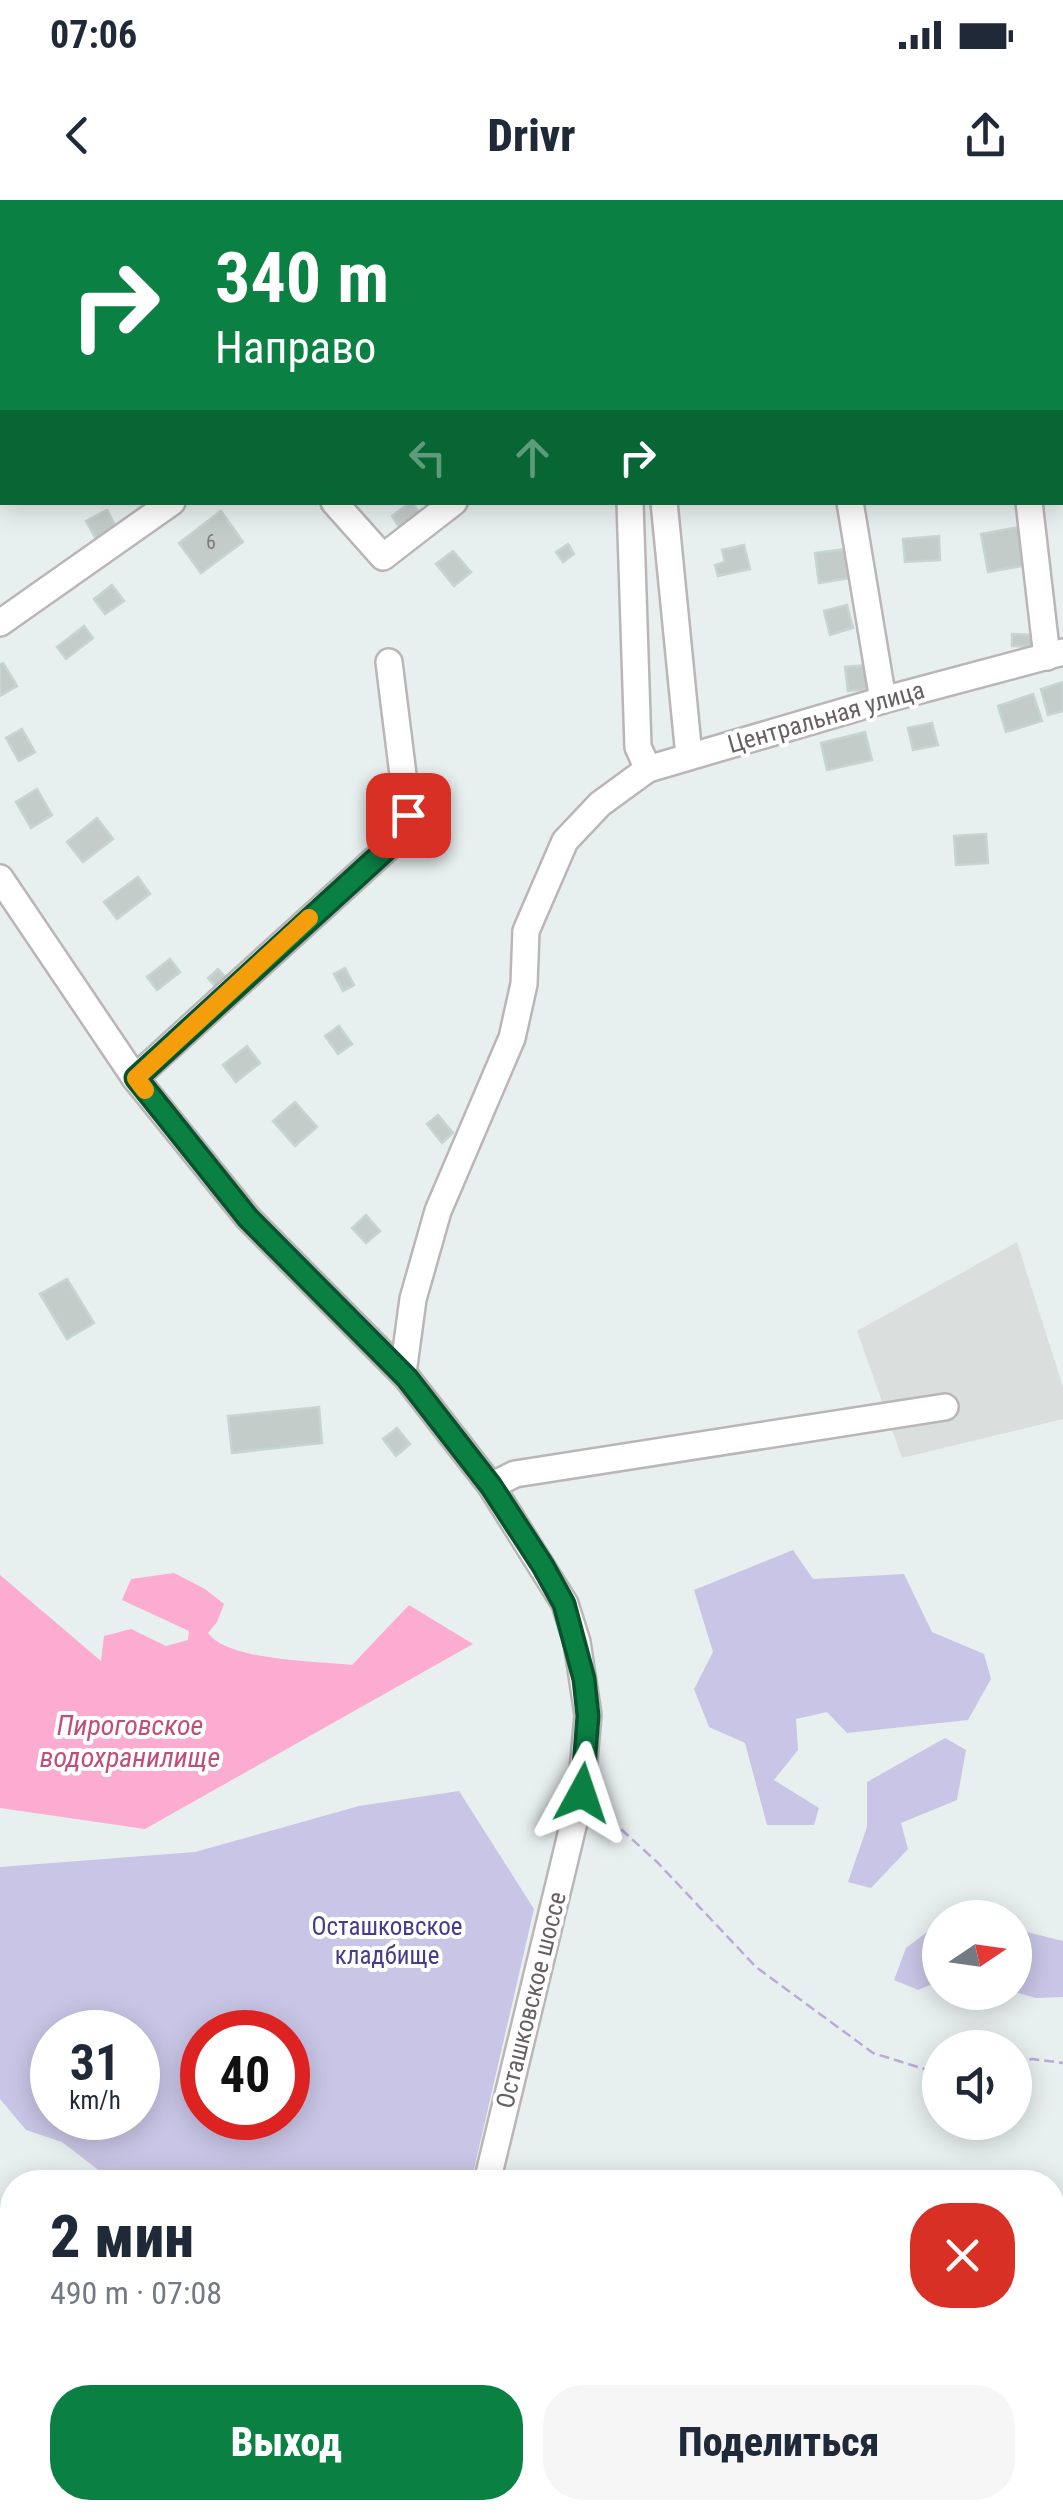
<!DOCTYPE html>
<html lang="ru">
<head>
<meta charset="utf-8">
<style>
  :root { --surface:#fff; --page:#f6f6f7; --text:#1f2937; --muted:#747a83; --accent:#0b8043 }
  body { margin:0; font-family:"Roboto Condensed",sans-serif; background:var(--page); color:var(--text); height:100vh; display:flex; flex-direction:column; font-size:38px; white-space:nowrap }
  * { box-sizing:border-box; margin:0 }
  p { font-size:32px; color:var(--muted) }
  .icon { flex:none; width:55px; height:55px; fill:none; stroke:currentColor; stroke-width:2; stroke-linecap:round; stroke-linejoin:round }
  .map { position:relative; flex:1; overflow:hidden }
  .side { position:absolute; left:0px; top:1970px; width:1065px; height:350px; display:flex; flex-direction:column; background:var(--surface); border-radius:40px 40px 0 0; box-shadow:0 5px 25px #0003 }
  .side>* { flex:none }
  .banner { position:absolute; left:0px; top:0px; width:1065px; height:305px; box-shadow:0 5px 25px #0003; background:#0b8043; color:#fff; overflow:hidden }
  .needle { width:65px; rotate:77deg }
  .tools { position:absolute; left:922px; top:1700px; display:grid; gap:20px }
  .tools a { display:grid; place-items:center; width:110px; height:110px; border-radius:50%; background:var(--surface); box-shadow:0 5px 25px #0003; font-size:50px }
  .speed { position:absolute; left:30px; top:1810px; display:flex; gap:20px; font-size:50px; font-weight:700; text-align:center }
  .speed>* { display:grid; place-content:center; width:130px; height:130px; border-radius:50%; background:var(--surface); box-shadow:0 5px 25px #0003; line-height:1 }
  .speed small { font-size:25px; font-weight:400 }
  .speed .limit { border:15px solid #d22; background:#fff; color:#111 }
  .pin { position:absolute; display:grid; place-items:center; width:85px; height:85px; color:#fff; margin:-42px; border-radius:20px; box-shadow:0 5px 15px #0006 }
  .me { position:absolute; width:110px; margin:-55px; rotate:5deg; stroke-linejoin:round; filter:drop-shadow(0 0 8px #0008) }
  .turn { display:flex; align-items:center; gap:35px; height:210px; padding:0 50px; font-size:45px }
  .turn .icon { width:130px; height:130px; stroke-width:2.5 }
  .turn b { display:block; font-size:70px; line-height:85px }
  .lanes { display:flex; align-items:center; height:95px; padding:0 50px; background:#0003; justify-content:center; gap:50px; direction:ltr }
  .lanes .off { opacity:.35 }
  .round { display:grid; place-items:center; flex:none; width:105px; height:105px; border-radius:40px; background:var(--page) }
  .overview { display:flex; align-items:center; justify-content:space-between; height:170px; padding:0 50px }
  h1 { font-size:60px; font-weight:800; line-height:75px }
  .button { display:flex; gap:20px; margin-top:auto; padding:20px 50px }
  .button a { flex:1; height:115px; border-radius:40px; background:var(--accent); color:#fff; font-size:40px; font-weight:800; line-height:115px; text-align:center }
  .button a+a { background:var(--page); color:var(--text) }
  .status { display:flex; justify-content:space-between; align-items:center; height:70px; padding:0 50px; background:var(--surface); direction:ltr }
  .status svg { height:28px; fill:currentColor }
  header { display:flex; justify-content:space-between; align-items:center; height:130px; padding:0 50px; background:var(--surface); font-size:45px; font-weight:800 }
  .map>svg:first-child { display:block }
</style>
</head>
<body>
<div class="status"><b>07:06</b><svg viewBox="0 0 49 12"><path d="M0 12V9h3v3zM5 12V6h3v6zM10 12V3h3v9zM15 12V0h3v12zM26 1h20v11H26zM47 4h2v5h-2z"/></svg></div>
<header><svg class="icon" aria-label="back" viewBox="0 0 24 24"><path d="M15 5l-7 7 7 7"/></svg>Drivr<svg class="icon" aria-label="share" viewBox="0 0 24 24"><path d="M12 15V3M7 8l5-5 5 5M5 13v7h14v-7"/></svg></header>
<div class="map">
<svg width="1063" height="2320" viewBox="0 0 1063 2320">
  <rect width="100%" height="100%" fill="#e8f0ef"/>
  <path fill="#dadfde" d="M 1017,1042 L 1063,1187 L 1063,1219 L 902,1258 L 857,1131 Z"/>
  <g fill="#c9c5e6" fill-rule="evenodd">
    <path d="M 793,1350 L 813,1379 L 904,1374 L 932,1432 L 984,1454 L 991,1479 L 968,1520 L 847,1533 L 827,1512 L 796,1519 L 798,1550 L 774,1580 L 819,1608 L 814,1625 L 767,1625 L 745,1543 L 709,1527 L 694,1489 L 713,1452 L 694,1390 Z"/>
    <path d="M 945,1538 L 966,1550 L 957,1600 L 901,1623 L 908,1649 L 871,1688 L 848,1682 L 867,1627 L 867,1582 Z"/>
    <path d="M 459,1591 L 534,1709 L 471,1982 L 114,1982 L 62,1942 L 26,1930 L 0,1899 L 0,1667 L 195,1652 L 359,1606 ZM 138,1832 L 138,1918 L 52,1918 L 52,1832 ZM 288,1832 L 288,1918 L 202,1918 L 202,1832 Z"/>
    <path d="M 940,1722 L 940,1781 L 918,1790 L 894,1780 L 906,1748 Z"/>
    <path d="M 1015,1729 L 1063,1741 L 1063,1797 L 1036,1798 L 1015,1792 Z"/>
    <path d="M 79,2308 L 400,2308 L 397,2320 L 81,2320 Z"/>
    <path d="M 475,2308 L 510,2308 L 530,2320 L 476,2320 Z"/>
  </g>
  <g fill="#fcacd0">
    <path d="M 174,1373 L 205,1389 L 224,1404 L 217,1422 L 208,1433 C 228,1461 317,1461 352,1465 L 409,1405 L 473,1444 L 145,1629 L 0,1608 L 0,1375 L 101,1461 L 104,1436 L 131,1429 L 166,1446 L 188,1440 L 189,1431 L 122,1400 L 131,1379 Z"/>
    <path d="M 0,2011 L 12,2023 L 12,2308 L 69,2308 L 71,2320 L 0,2320 Z"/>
  </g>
  <g fill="#c4ccca" stroke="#c6d5d2" stroke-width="2.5">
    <path d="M 62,0 L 63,2 L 24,1 L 25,0 Z"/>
    <path d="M 411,302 L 427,322 L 405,336 L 392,316 Z"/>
    <path d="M 107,310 L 116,327 L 96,339 L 86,321 Z"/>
    <path d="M 221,311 L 243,342 L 201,373 L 179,343 Z"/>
    <path d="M 1020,327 L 1027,365 L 988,372 L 981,334 Z"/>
    <path d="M 939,336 L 940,360 L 905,362 L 903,339 Z"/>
    <path d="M 568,344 L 574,354 L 563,362 L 556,352 Z"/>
    <path d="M 744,345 L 750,369 L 718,376 L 715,365 L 725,362 L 722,350 Z"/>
    <path d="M 846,349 L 850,378 L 819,383 L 815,353 Z"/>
    <path d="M 453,351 L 471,372 L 454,386 L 436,364 Z"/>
    <path d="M 112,385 L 124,401 L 105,414 L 94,399 Z"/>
    <path d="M 847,405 L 853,428 L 830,435 L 824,411 Z"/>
    <path d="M 84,426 L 93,438 L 66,459 L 57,447 Z"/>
    <path d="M 1012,434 L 1035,435 L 1035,447 L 1012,446 Z"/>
    <path d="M 3,463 L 17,486 L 0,496 L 0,465 Z"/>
    <path d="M 867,465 L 870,489 L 848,491 L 845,467 Z"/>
    <path d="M 1063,482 L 1063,511 L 1048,515 L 1041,489 Z"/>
    <path d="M 1033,494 L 1042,521 L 1006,532 L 998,506 Z"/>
    <path d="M 932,523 L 938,545 L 913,550 L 908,528 Z"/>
    <path d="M 22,529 L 35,552 L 19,561 L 6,538 Z"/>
    <path d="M 865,532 L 872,560 L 827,570 L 821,543 Z"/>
    <path d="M 37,589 L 52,615 L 31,628 L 16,602 Z"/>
    <path d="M 97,618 L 113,639 L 83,662 L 67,642 Z"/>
    <path d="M 986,634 L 988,663 L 956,665 L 954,636 Z"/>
    <path d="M 138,677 L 150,694 L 117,719 L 104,702 Z"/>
    <path d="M 170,759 L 180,772 L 157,790 L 147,777 Z"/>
    <path d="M 345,768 L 354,785 L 343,791 L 334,774 Z"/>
    <path d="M 218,769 L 230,782 L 220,792 L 208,778 Z"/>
    <path d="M 339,826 L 352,844 L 338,854 L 325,836 Z"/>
    <path d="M 247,846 L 260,863 L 236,882 L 223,865 Z"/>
    <path d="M 295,902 L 317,927 L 295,946 L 273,921 Z"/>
    <path d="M 438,915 L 453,933 L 442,943 L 427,924 Z"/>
    <path d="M 366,1015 L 380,1031 L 366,1043 L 352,1028 Z"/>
    <path d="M 67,1079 L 94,1123 L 67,1139 L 40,1094 Z"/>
    <path d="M 319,1207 L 322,1243 L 232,1253 L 228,1216 Z"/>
    <path d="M 397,1228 L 410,1244 L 396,1256 L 383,1239 Z"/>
  </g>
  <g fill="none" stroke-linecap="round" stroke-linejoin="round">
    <g stroke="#bbb5b6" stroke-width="30">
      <g id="minor">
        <path d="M 110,0 L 111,2"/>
        <path d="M 582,0 L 582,2"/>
        <path d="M 630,0 L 630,2"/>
        <path d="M 811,0 L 811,2"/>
        <path d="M 995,0 L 995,2"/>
        <path d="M 261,2 L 264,0"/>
        <path d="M 514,2 L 517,0"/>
        <path d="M 334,302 L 383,357 L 454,302"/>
        <path d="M 630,302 L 638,547 L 648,569"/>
        <path d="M 664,302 L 689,556"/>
        <path d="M 850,302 L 883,500"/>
        <path d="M 1029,302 L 1047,457"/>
        <path d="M 0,423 L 172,302"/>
        <path d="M 0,678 L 135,878 L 248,1018 L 407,1178 L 491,1286 L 565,1404 L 577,1442 L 588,1515 L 581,1593 L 487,1982"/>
        <path d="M 135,878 L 403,634 L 408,615 L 389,462"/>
        <path d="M 403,1173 L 413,1099 L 438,1011 L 512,838 L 524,784 L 526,731 L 565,641 L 600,604 L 648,569 L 883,500 L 1063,452"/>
        <path d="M 491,1286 L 515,1274 L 945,1207"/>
        <path d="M 536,2308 L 548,2320"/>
        <path d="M 424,2320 L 428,2308"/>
      </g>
    </g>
    <g stroke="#bba9d8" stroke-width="2.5" stroke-dasharray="10 5" stroke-linecap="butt">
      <path d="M 599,1609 L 658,1663 L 756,1767 L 873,1853 L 940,1874"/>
      <path d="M 1015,1864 L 1032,1859 L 1063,1863"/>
    </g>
    <use href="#minor" stroke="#fff" stroke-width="25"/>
  </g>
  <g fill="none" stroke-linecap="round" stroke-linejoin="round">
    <g stroke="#07532c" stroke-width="25">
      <path id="route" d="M 408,615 L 403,634 L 136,878 L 248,1018 L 407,1178 L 491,1286 L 543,1366 L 564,1404 L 584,1479 L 588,1516 L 582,1593"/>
    </g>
    <use href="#route" stroke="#0b8043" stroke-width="18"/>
    <path stroke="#f59e0b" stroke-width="18" d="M 145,890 L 136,878 L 309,718"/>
  </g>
  <g text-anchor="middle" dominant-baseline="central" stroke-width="8" stroke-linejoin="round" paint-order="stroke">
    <g font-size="20" fill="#7e7a7b">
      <text x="211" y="342">6</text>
    </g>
    <g font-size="25" fill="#675f61" stroke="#fff">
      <text transform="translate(826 517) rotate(-16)">Центральная улица</text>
      <text transform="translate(531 1800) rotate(-76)">Осташковское шоссе</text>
    </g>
    <g font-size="25" fill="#483b8a" stroke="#fff">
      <text x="387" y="1726">Осташковское<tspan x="387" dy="29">кладбище</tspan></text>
    </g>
    <g font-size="28" font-style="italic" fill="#c04e78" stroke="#fff">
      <text x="130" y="1525">Пироговское<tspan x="130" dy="32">водохранилище</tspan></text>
    </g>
  </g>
</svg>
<div class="tools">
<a><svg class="needle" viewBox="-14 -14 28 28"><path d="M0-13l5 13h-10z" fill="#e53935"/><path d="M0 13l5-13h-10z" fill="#747a83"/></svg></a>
<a><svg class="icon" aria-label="sound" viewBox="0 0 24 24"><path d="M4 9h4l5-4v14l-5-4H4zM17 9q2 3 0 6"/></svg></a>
</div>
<div class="speed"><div>31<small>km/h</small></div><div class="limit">40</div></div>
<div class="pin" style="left:408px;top:615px;background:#d93025"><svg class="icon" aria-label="arrive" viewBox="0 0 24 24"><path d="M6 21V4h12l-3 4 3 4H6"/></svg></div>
<svg class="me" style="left:582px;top:1593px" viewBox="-20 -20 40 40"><path d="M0-17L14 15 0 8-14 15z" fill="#0b8043" stroke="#fff" stroke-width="4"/></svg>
<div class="banner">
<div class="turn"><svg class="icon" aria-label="right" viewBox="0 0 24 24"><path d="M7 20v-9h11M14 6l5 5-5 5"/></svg><div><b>340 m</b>Направо</div></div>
<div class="lanes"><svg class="icon off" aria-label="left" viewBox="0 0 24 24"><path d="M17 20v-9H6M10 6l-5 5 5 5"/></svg><svg class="icon off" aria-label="ahead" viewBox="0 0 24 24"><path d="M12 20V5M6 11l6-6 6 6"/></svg><svg class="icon" aria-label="right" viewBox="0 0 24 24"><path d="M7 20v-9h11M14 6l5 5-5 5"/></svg></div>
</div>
<section class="side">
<div class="overview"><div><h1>2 мин</h1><p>490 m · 07:08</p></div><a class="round" style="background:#d93025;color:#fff"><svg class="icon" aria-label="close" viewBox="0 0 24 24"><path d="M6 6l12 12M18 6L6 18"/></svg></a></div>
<div class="button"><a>Выход</a><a>Поделиться</a></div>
</section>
</div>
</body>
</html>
